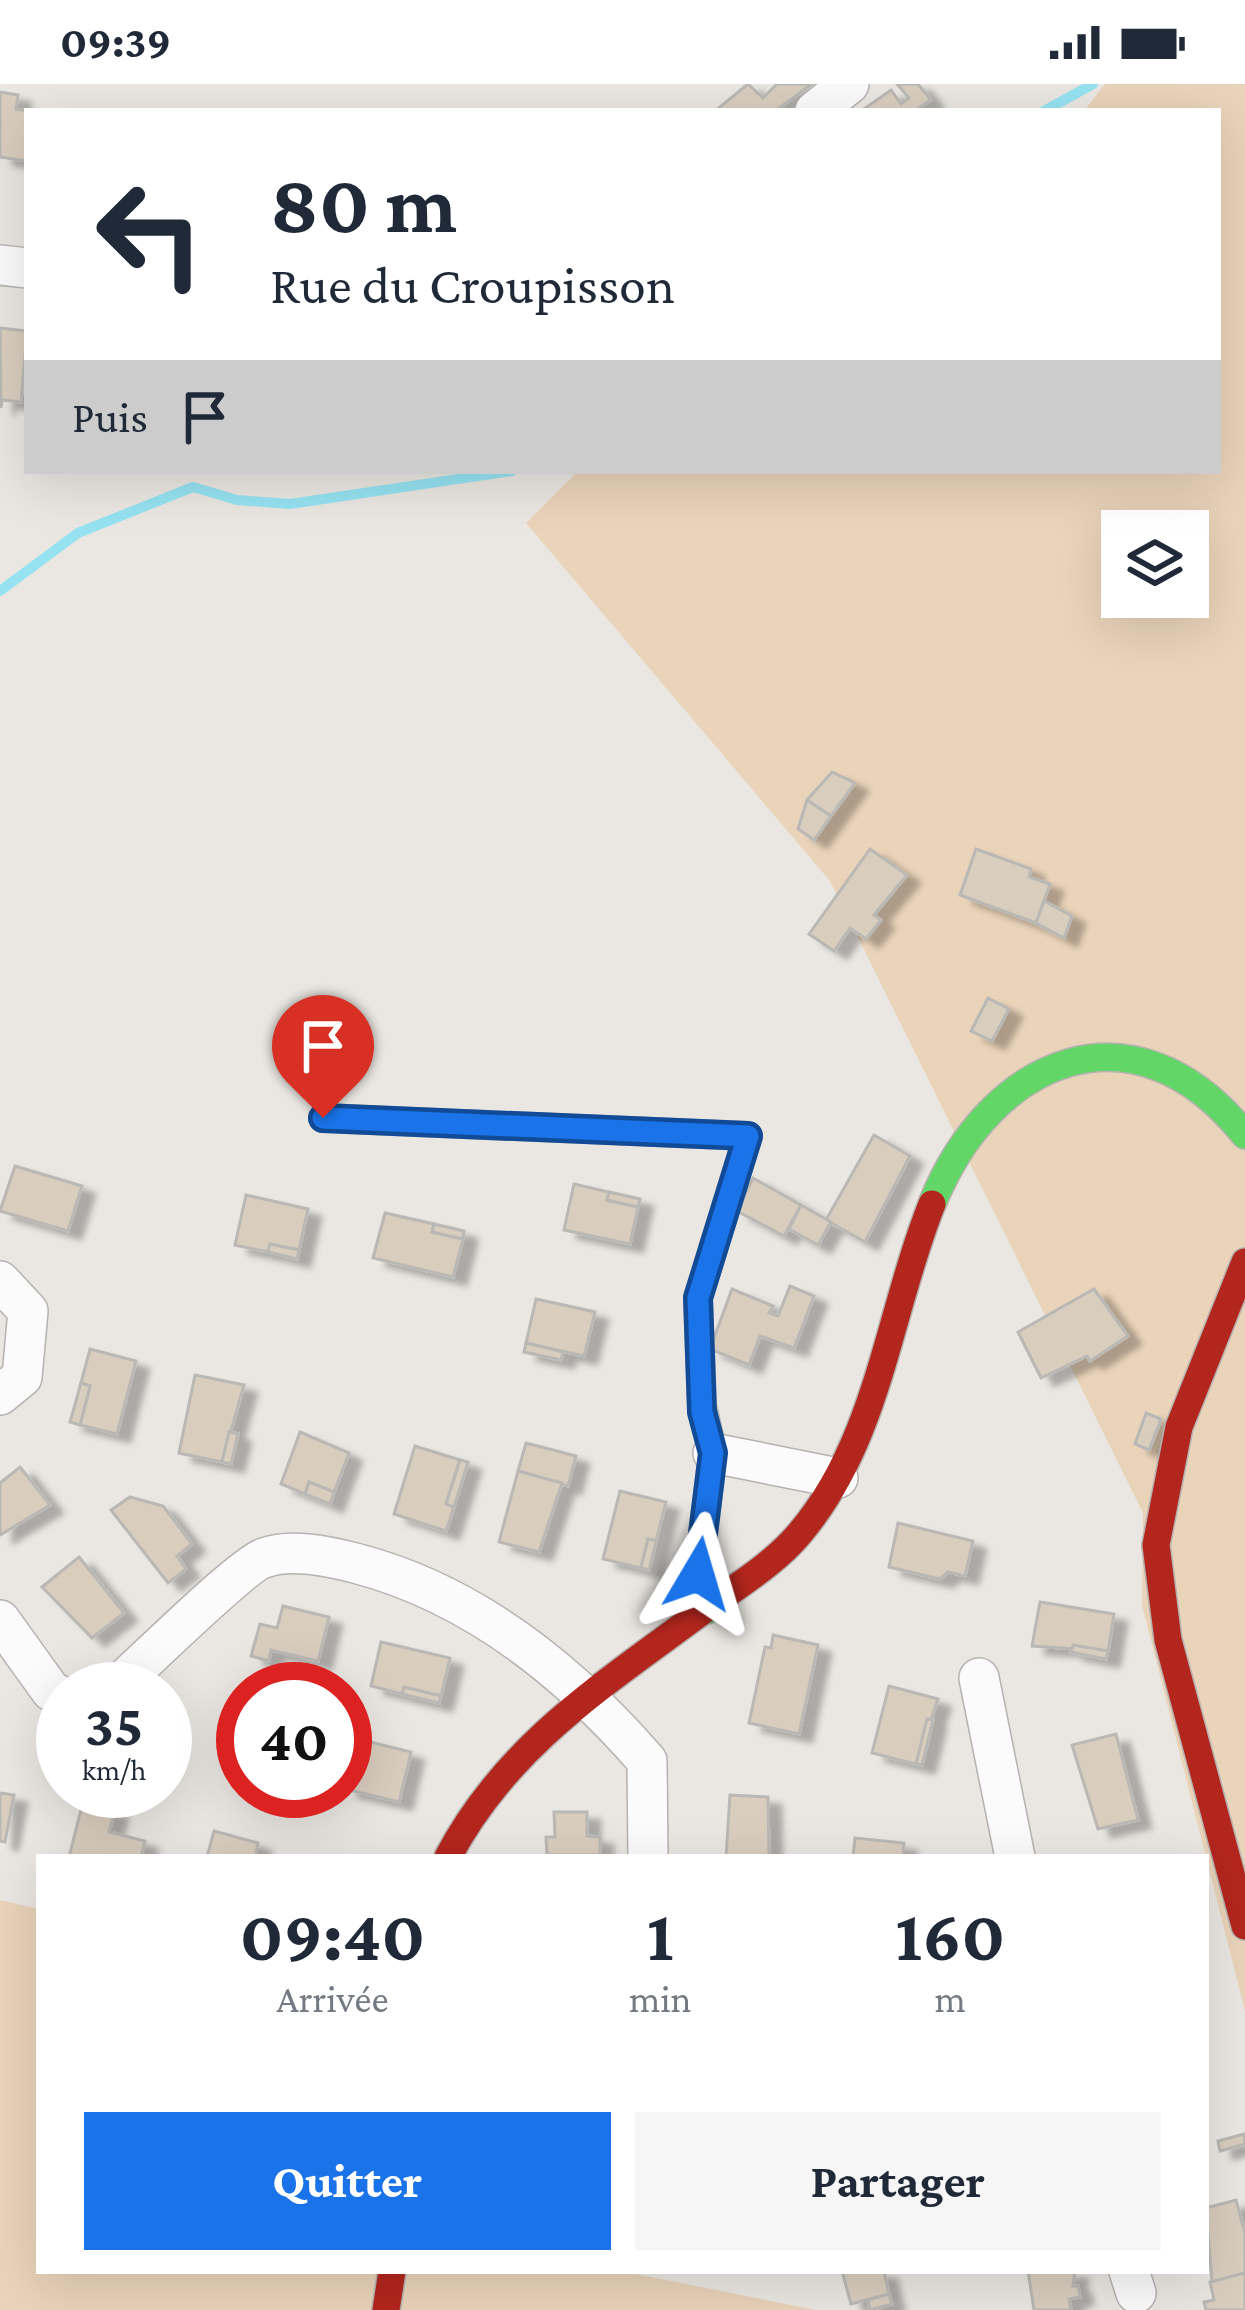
<!DOCTYPE html>
<html lang="fr">
<head>
<meta charset="utf-8">
<style>
  :root { --surface:#fff; --page:#f6f6f7; --text:#1f2937; --muted:#747a83; --accent:#1a73e8 }
  body { margin:0; font-family:"Crimson Pro",serif; background:var(--page); color:var(--text); height:100vh; display:flex; flex-direction:column; font-size:45px; white-space:nowrap }
  * { box-sizing:border-box; margin:0 }
  p { font-size:39px; color:var(--muted) }
  .icon { flex:none; width:66px; height:66px; fill:none; stroke:currentColor; stroke-width:2; stroke-linecap:round; stroke-linejoin:round }
  .map { position:relative; flex:1; overflow:hidden }
  .panel { position:absolute; left:36px; top:1770px; width:1173px; height:420px; display:flex; flex-direction:column; background:var(--surface); border-radius:0px; box-shadow:0 12px 48px #0002 }
  .panel>* { flex:none }
  .guide { position:absolute; left:24px; top:24px; width:1197px; height:366px; border-radius:0px; box-shadow:0 12px 48px #0002; background:#fff; color:var(--text); overflow:hidden }
  .fabs { position:absolute; left:1101px; top:426px; display:grid; gap:24px }
  .fabs a { display:grid; place-items:center; width:108px; height:108px; border-radius:0px; background:var(--surface); box-shadow:0 12px 48px #0002; font-size:60px }
  .speed { position:absolute; left:36px; top:1578px; display:flex; gap:24px; font-size:60px; font-weight:700; text-align:center }
  .speed>* { display:grid; place-content:center; width:156px; height:156px; border-radius:50%; background:var(--surface); box-shadow:0 12px 48px #0002; line-height:1 }
  .speed small { font-size:30px; font-weight:400 }
  .speed .limit { border:18px solid #d22; background:#fff; color:#111 }
  .pin { position:absolute; display:grid; place-items:center; width:102px; height:102px; color:#fff; margin:-123px -51px; border-radius:50% 50% 50% 0; rotate:-45deg; box-shadow:0 0 12px #0007 }
  .pin .icon { rotate:45deg }
  .me { position:absolute; width:132px; margin:-66px; rotate:7deg; stroke-linejoin:round; filter:drop-shadow(0 0 9px #0008) }
  .turn { display:flex; align-items:center; gap:42px; height:252px; padding:0 48px; font-size:54px }
  .turn .icon { width:156px; height:156px; stroke-width:2.5 }
  .turn b { display:block; font-size:84px; line-height:102px }
  .then { display:flex; align-items:center; height:114px; padding:0 48px; background:#0003; gap:24px; font-size:45px }
  .eta { display:flex; justify-content:space-evenly; align-items:center; height:204px; text-align:center }
  .eta b { font-size:72px; font-weight:700; line-height:84px }
  .button { display:flex; gap:24px; margin-top:auto; padding:24px 48px }
  .button a { flex:1; height:138px; border-radius:0px; background:var(--accent); color:#fff; font-size:48px; font-weight:700; line-height:138px; text-align:center }
  .button a+a { background:var(--page); color:var(--text) }
  .status { display:flex; justify-content:space-between; align-items:center; height:84px; padding:0 60px; background:var(--surface); direction:ltr }
  .status svg { height:33px; fill:currentColor }
  .map>svg:first-child { display:block }
</style>
</head>
<body>
<div class="status"><b>09:39</b><svg viewBox="0 0 49 12"><path d="M0 12V9h3v3zM5 12V6h3v6zM10 12V3h3v9zM15 12V0h3v12zM26 1h20v11H26zM47 4h2v5h-2z"/></svg></div>
<div class="map">
<svg width="1245" height="2226" viewBox="0 0 1245 2226">
  <defs>
    <filter id="shadow"><feDropShadow dx="13" dy="8" stdDeviation="3" flood-color="#0004"/></filter>
  </defs>
  <rect width="100%" height="100%" fill="#eae7e2"/>
  <g fill="#e9d3b9" fill-rule="evenodd">
    <path d="M 1105,0 L 1245,0 L 1245,1927 L 1142,1521 L 1143,1429 L 830,797 L 526,439 L 578,387 L 1218,387 L 1218,27 L 1084,27 ZM 1122,447 L 1188,447 L 1188,513 L 1122,513 Z"/>
    <path d="M 0,1816 L 39,1825 L 39,2187 L 621,2187 L 816,2226 L 0,2226 Z"/>
  </g>
  <g fill="none" stroke-linecap="round" stroke-linejoin="round">
    <g stroke="#96e2f1" stroke-width="10">
      <path d="M 1044,27 L 1093,0"/>
      <path d="M 0,507 L 78,449 L 193,403 L 237,416 L 290,420 L 512,387"/>
    </g>
  </g>
  <g fill="#d9cdbe" stroke="#bab8b4" stroke-width="3" filter="url(#shadow)">
    <path d="M 748,0 L 763,14 L 777,0 L 812,0 L 775,27 L 715,27 Z"/>
    <path d="M 897,0 L 918,0 L 931,16 L 914,27 L 861,27 L 891,6 L 901,20 L 909,14 Z"/>
    <path d="M 0,8 L 18,11 L 16,25 L 27,27 L 27,77 L 0,73 Z"/>
    <path d="M 0,244 L 27,247 L 21,318 L 2,316 L 1,324 Z"/>
    <path d="M 832,688 L 855,699 L 831,732 L 807,716 Z"/>
    <path d="M 807,716 L 831,732 L 814,756 L 798,745 Z"/>
    <path d="M 870,765 L 907,791 L 874,831 L 881,836 L 866,855 L 850,844 L 834,867 L 809,850 Z"/>
    <path d="M 976,765 L 1031,785 L 1029,793 L 1050,800 L 1036,839 L 960,811 Z"/>
    <path d="M 1044,817 L 1072,832 L 1064,854 L 1036,839 Z"/>
    <path d="M 988,914 L 1009,925 L 992,957 L 971,947 Z"/>
    <path d="M 874,1051 L 910,1072 L 865,1158 L 826,1136 Z"/>
    <path d="M 15,1082 L 82,1102 L 68,1147 L 0,1127 Z"/>
    <path d="M 753,1094 L 801,1121 L 784,1152 L 737,1127 Z"/>
    <path d="M 574,1100 L 609,1108 L 607,1116 L 638,1123 L 630,1160 L 564,1146 Z"/>
    <path d="M 609,1108 L 640,1115 L 638,1123 L 607,1116 Z"/>
    <path d="M 246,1111 L 308,1125 L 299,1166 L 270,1160 L 268,1168 L 235,1161 Z"/>
    <path d="M 801,1121 L 831,1138 L 818,1161 L 789,1145 Z"/>
    <path d="M 385,1129 L 434,1140 L 432,1148 L 463,1155 L 453,1193 L 373,1174 Z"/>
    <path d="M 434,1140 L 464,1147 L 463,1155 L 432,1148 Z"/>
    <path d="M 270,1160 L 299,1166 L 297,1175 L 268,1168 Z"/>
    <path d="M 790,1202 L 814,1212 L 794,1264 L 760,1252 L 749,1281 L 710,1265 L 732,1205 L 773,1222 L 769,1229 L 778,1232 Z"/>
    <path d="M 1094,1205 L 1128,1252 L 1090,1277 L 1087,1272 L 1041,1294 L 1018,1248 Z"/>
    <path d="M 536,1215 L 595,1228 L 584,1272 L 526,1259 Z"/>
    <path d="M 526,1259 L 563,1268 L 561,1276 L 524,1268 Z"/>
    <path d="M 90,1265 L 136,1277 L 117,1350 L 80,1341 L 90,1302 L 81,1299 Z"/>
    <path d="M 195,1291 L 244,1301 L 222,1378 L 179,1369 Z"/>
    <path d="M 81,1299 L 90,1302 L 80,1341 L 70,1338 Z"/>
    <path d="M 1146,1329 L 1161,1335 L 1149,1366 L 1135,1360 Z"/>
    <path d="M 229,1348 L 238,1350 L 231,1380 L 222,1378 Z"/>
    <path d="M 300,1348 L 349,1369 L 334,1408 L 309,1398 L 305,1410 L 281,1400 Z"/>
    <path d="M 526,1359 L 576,1372 L 568,1402 L 518,1387 Z"/>
    <path d="M 415,1362 L 460,1376 L 446,1420 L 454,1423 L 446,1447 L 394,1430 Z"/>
    <path d="M 460,1376 L 468,1378 L 454,1423 L 446,1420 Z"/>
    <path d="M 20,1383 L 50,1421 L 0,1451 L 0,1399 Z"/>
    <path d="M 518,1387 L 562,1399 L 539,1468 L 499,1458 Z"/>
    <path d="M 309,1398 L 334,1408 L 330,1420 L 305,1410 Z"/>
    <path d="M 620,1407 L 666,1418 L 656,1457 L 648,1455 L 641,1484 L 603,1475 Z"/>
    <path d="M 130,1413 L 163,1422 L 192,1460 L 177,1472 L 186,1485 L 168,1499 L 111,1426 Z"/>
    <path d="M 898,1439 L 973,1457 L 965,1492 L 948,1488 L 940,1495 L 889,1483 Z"/>
    <path d="M 648,1455 L 656,1457 L 649,1486 L 641,1484 Z"/>
    <path d="M 79,1473 L 124,1529 L 92,1554 L 42,1503 Z"/>
    <path d="M 1040,1518 L 1114,1530 L 1108,1567 L 1032,1562 Z"/>
    <path d="M 283,1522 L 329,1533 L 318,1577 L 271,1566 L 269,1577 L 251,1572 L 260,1540 L 277,1544 Z"/>
    <path d="M 773,1551 L 818,1561 L 799,1650 L 749,1639 L 765,1563 L 771,1564 Z"/>
    <path d="M 381,1558 L 450,1574 L 441,1612 L 404,1603 L 402,1610 L 371,1602 Z"/>
    <path d="M 1073,1561 L 1108,1567 L 1106,1575 L 1071,1568 Z"/>
    <path d="M 889,1602 L 938,1615 L 916,1680 L 872,1669 Z"/>
    <path d="M 404,1603 L 441,1612 L 439,1619 L 402,1610 Z"/>
    <path d="M 227,1626 L 243,1630 L 243,1670 L 218,1664 Z"/>
    <path d="M 927,1635 L 933,1636 L 922,1681 L 916,1680 Z"/>
    <path d="M 1116,1650 L 1138,1736 L 1098,1745 L 1072,1661 Z"/>
    <path d="M 362,1656 L 411,1668 L 399,1718 L 345,1705 L 345,1671 L 358,1674 Z"/>
    <path d="M 0,1709 L 14,1711 L 5,1758 L 0,1757 Z"/>
    <path d="M 730,1711 L 768,1713 L 769,1773 L 726,1773 Z"/>
    <path d="M 83,1718 L 115,1726 L 109,1748 L 145,1757 L 141,1773 L 69,1773 Z"/>
    <path d="M 554,1728 L 587,1728 L 587,1752 L 600,1753 L 600,1771 L 547,1771 L 546,1753 L 555,1753 Z"/>
    <path d="M 214,1747 L 258,1759 L 255,1773 L 207,1773 Z"/>
    <path d="M 855,1754 L 904,1759 L 903,1773 L 853,1773 Z"/>
    <path d="M 1244,2050 L 1245,2060 L 1220,2067 L 1218,2057 Z"/>
    <path d="M 1236,2116 L 1245,2149 L 1245,2189 L 1212,2198 L 1206,2124 Z"/>
    <path d="M 842,2187 L 884,2187 L 889,2210 L 851,2220 Z"/>
    <path d="M 1028,2187 L 1075,2187 L 1073,2202 L 1078,2202 L 1080,2213 L 1069,2215 L 1071,2226 L 1034,2226 Z"/>
    <path d="M 1245,2189 L 1245,2226 L 1206,2226 L 1204,2218 L 1214,2216 L 1210,2198 Z"/>
    <path d="M 889,2210 L 892,2220 L 870,2226 L 868,2216 Z"/>
  </g>
  <g fill="none" stroke-linecap="round" stroke-linejoin="round">
    <g stroke="#b5b2af" stroke-width="42">
      <g id="street">
        <path d="M 815,27 L 849,0"/>
        <path d="M 0,181 L 27,184"/>
        <path d="M 0,1197 L 28,1227 L 22,1293 L 0,1311"/>
        <path d="M 713,1369 L 838,1394"/>
        <path d="M 0,1536 L 51,1607 L 63,1613"/>
        <path d="M 979,1594 L 1015,1773"/>
        <path d="M 105,1605 L 125,1595 C 148,1574 244,1480 264,1474 C 291,1464 328,1472 355,1479 C 471,1509 569,1587 647,1677 L 648,1773"/>
        <path d="M 1129,2187 L 1136,2209"/>
      </g>
    </g>
    <g stroke="#b5b2af" stroke-width="30">
      <g id="fast">
        <path d="M 932,1120 C 991,973 1135,913 1245,1051"/>
        <path d="M 702,1321 L 713,1369 L 698,1490 L 707,1526"/>
      </g>
    </g>
    <g stroke="#b5b2af" stroke-width="30">
      <g id="jam">
        <path d="M 323,1034 L 748,1052 L 698,1213 L 702,1321"/>
        <path d="M 1245,1178 L 1179,1343 L 1156,1461 L 1168,1556 L 1245,1842"/>
        <path d="M 448,1773 C 508,1659 608,1598 708,1523 C 740,1500 775,1479 800,1449 C 879,1355 888,1230 932,1120"/>
        <path d="M 386,2226 L 392,2187"/>
      </g>
    </g>
    <use href="#street" stroke="#fcfbfb" stroke-width="39"/>
    <use href="#fast" stroke="#63d668" stroke-width="27"/>
    <use href="#jam" stroke="#b3261e" stroke-width="27"/>
  </g>
  <g fill="none" stroke-linecap="round" stroke-linejoin="round">
    <g stroke="#114b97" stroke-width="30">
      <path id="route" d="M 323,1034 L 748,1052 L 698,1214 L 702,1328 L 713,1369 L 698,1490"/>
    </g>
    <use href="#route" stroke="#1a73e8" stroke-width="21"/>
  </g>
</svg>
<div class="fabs">
<a><svg class="icon" aria-label="layers" viewBox="0 0 24 24"><path d="M12 4l9 5-9 5-9-5zM3 14l9 5 9-5"/></svg></a>
</div>
<div class="speed"><div>35<small>km/h</small></div><div class="limit">40</div></div>
<div class="pin" style="left:323px;top:1034px;background:#d93025"><svg class="icon" aria-label="arrive" viewBox="0 0 24 24"><path d="M6 21V4h12l-3 4 3 4H6"/></svg></div>
<svg class="me" style="left:698px;top:1490px" viewBox="-20 -20 40 40"><path d="M0-17L14 15 0 8-14 15z" fill="#1a73e8" stroke="#fff" stroke-width="4"/></svg>
<div class="guide">
<div class="turn"><svg class="icon" aria-label="left" viewBox="0 0 24 24"><path d="M17 20v-9H6M10 6l-5 5 5 5"/></svg><div><b>80 m</b>Rue du Croupisson</div></div>
<div class="then">Puis<svg class="icon" aria-label="arrive" viewBox="0 0 24 24"><path d="M6 21V4h12l-3 4 3 4H6"/></svg></div>
</div>
<section class="panel">
<div class="eta">
<div><b>09:40</b><p>Arrivée</p></div>
<div><b>1</b><p>min</p></div>
<div><b>160</b><p>m</p></div>
</div>
<div class="button"><a>Quitter</a><a>Partager</a></div>
</section>
</div>
</body>
</html>
